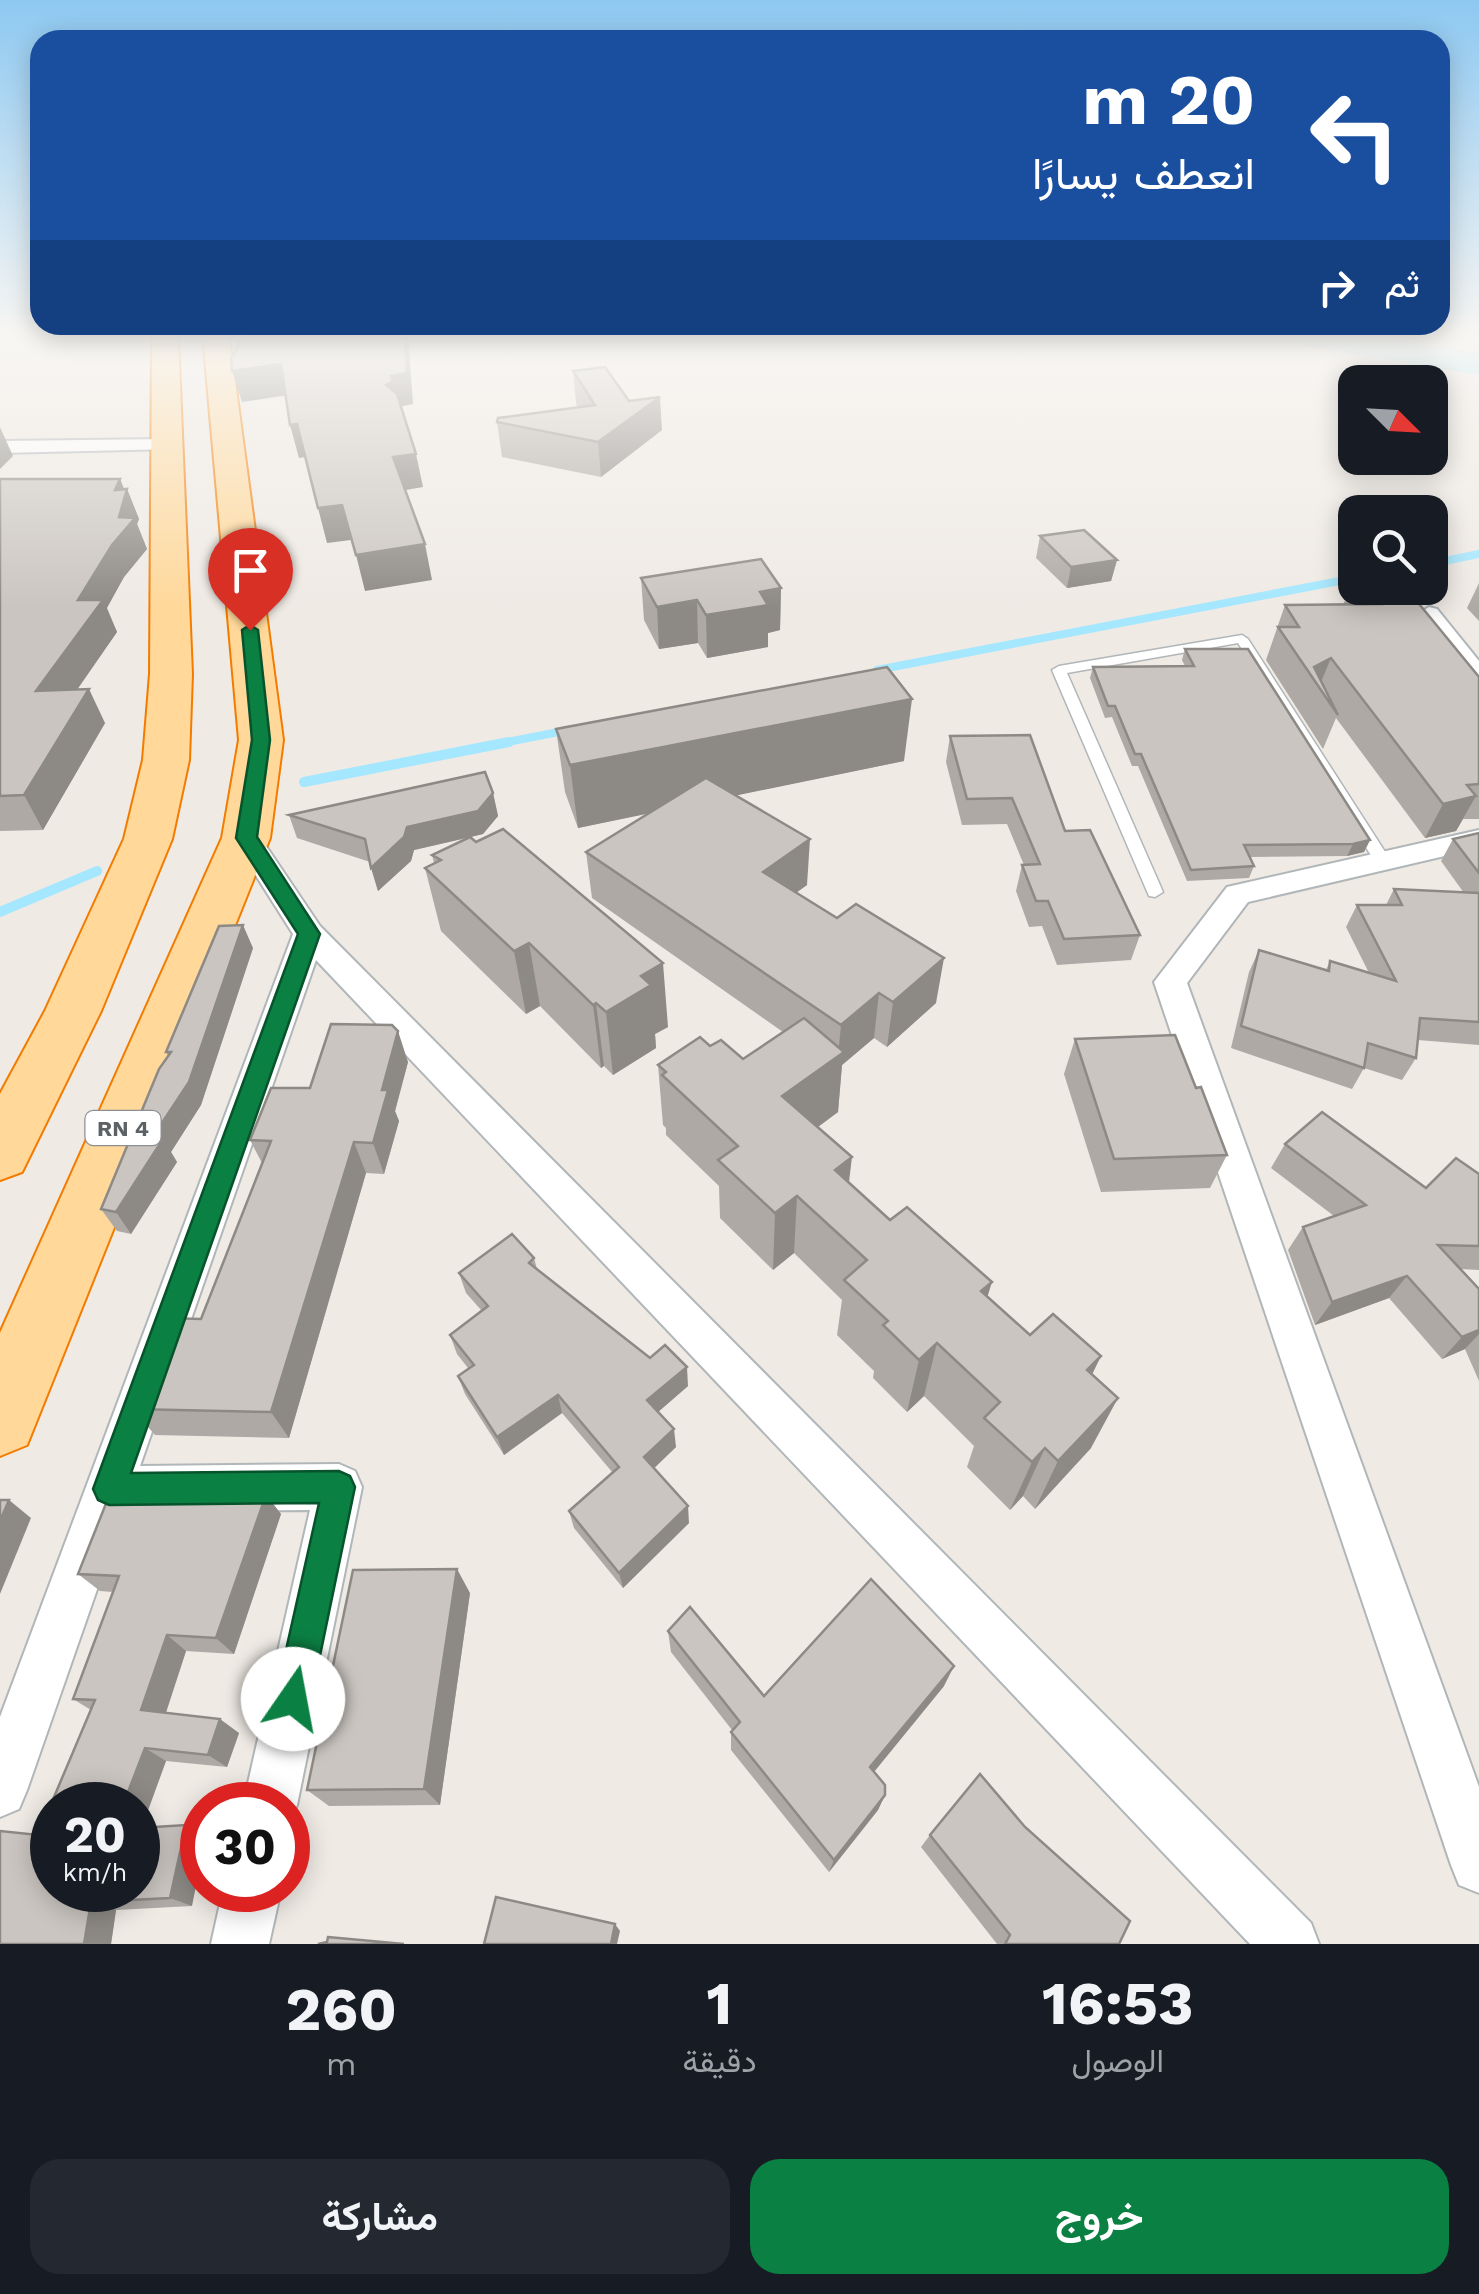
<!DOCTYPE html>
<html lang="ar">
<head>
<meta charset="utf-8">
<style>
  :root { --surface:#171b24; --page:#242831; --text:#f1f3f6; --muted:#9ea1a6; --accent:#0b8043 }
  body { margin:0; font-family:"Work Sans",Vazirmatn,sans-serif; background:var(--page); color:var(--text); direction:rtl; height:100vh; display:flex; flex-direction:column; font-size:38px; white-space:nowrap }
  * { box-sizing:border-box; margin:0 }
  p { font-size:32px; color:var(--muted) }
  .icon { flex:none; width:55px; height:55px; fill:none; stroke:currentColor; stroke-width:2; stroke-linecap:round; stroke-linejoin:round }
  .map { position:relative; height:1944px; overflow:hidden; direction:ltr }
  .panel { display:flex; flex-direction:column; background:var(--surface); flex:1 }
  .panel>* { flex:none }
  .hud { position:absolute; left:30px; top:30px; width:1420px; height:305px; border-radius:30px; box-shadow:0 5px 25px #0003; direction:rtl; background:#1a4fa0; color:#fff; overflow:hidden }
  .needle { width:65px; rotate:114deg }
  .controls { position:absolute; left:1338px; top:365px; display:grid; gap:20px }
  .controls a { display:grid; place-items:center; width:110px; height:110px; border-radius:20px; background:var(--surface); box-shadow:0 5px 25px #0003; font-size:50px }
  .speed { position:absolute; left:30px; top:1782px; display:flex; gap:20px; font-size:50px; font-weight:700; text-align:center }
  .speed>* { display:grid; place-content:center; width:130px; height:130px; border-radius:50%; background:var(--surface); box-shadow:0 5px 25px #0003; line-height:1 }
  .speed small { font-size:25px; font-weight:400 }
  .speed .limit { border:15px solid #d22; background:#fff; color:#111 }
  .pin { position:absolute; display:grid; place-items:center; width:85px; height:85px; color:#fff; margin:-102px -42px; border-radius:50% 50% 50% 0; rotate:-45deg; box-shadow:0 0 10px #0007 }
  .pin .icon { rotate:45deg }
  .me { position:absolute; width:110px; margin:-55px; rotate:12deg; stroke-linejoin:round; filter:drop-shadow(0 0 8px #0008) }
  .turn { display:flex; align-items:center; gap:35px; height:210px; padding:0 30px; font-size:45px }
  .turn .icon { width:130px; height:130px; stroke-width:2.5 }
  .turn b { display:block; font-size:70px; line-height:85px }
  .then { display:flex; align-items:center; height:95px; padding:0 30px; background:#0003; gap:20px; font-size:38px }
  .eta { display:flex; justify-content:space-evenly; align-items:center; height:170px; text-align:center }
  .eta b { font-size:60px; font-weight:700; line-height:70px }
  .cta { display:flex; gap:20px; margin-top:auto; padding:20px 30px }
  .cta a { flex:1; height:115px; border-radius:30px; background:var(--accent); color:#fff; font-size:40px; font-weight:700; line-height:115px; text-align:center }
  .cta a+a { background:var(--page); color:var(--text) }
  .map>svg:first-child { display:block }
</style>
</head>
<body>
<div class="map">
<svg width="1479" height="1944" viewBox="0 0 1479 1944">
  <rect width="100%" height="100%" fill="#efeae4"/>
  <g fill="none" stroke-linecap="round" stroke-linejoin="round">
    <g stroke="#a4e7ff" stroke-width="8">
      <path d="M 1430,564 L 1479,554"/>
      <path d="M 877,670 L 1355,578"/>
      <path d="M 497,744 L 569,730"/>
    </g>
    <g stroke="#a4e7ff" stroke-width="10">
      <path d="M 304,782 L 509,742"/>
      <path d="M 0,912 L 97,871"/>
    </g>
    <path fill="#a4e7ff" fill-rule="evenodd" d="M 1290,336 L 1371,336 L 1479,353 L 1479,375 L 1306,346 L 1294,343 Z"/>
    <g stroke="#b1b6b9" stroke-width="3">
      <path id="service" d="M 1242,635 L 1248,639 L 1391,861 L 1389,865 L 1377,865 L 1238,643 L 1067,673 L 1163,892 L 1155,897 L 1149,896 L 1052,670 L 1059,666 Z"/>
    </g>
    <g stroke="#b1b6b9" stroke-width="4">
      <g id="minor">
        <path d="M 167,439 L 176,445 L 174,449 L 0,453 L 0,441 Z"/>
        <path d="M 1429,607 L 1437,609 L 1479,661 L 1479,684 L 1470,682 L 1418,614 Z"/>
        <path d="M 246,829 L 256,831 L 320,926 L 1311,1923 L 1319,1944 L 1250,1944 L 316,960 L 140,1466 L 339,1464 L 355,1471 L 362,1487 L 297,1805 L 288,1825 L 288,1805 L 243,1805 L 310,1510 L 124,1512 L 27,1790 L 19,1809 L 0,1817 L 0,1717 L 293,934 L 232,838 L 236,831 Z"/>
        <path d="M 1479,830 L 1479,848 L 1248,902 L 1187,983 L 1479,1787 L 1479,1893 L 1459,1885 L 1451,1865 L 1154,982 L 1227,887 Z"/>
        <path d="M 223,1890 L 281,1890 L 269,1944 L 211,1944 Z"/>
      </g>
    </g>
    <g stroke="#f37c00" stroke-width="4">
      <g id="trunk">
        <path d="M 152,336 L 178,336 L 192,674 L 189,760 L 172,839 L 101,1011 L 22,1172 L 0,1180 L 0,1094 L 45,1011 L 124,839 L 143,760 L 150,674 Z"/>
        <path d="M 203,336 L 229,336 L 283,740 L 270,838 L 27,1445 L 0,1456 L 0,1333 L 222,838 L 239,740 Z"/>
      </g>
    </g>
    <use href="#service" fill="#fff" fill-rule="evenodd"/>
    <use href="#minor" fill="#fff" fill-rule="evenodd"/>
    <use href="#trunk" fill="#ffd89a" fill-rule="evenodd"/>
  </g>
  <g fill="#aea9a5">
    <path d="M 573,371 L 629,401 L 662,430 L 601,477 L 502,457 L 497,422 L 578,408 L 576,403 Z"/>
    <path d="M 0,479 L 120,479 L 124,489 L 127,489 L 139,519 L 137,524 L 147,549 L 124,577 L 106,608 L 117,632 L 77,690 L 105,723 L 43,830 L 0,831 Z"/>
    <path d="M 1040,536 L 1117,560 L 1111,581 L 1067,588 L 1036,558 Z"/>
    <path d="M 1355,576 L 1355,588 L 1406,588 L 1479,677 L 1479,819 L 1463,819 L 1456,831 L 1425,838 L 1336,718 L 1323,749 L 1266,660 L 1285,605 L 1343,605 Z"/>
    <path d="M 641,578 L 781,588 L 780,630 L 768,633 L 768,647 L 707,658 L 698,643 L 659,649 L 644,620 Z"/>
    <path d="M 1479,583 L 1479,621 L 1467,608 Z"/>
    <path d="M 1185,649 L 1370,840 L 1364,852 L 1347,856 L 1250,857 L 1254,866 L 1249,878 L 1187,881 L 1138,766 L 1132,766 L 1112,717 L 1105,718 L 1090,678 L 1093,667 L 1185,666 L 1182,660 Z"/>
    <path d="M 556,729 L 904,761 L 736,795 L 807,885 L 796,892 L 936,1003 L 887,1047 L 874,1038 L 842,1065 L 838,1112 L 818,1127 L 849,1183 L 890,1220 L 987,1297 L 1030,1335 L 1092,1374 L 1091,1448 L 1035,1509 L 1023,1496 L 1010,1510 L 967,1467 L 974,1446 L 924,1396 L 907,1412 L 873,1378 L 874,1371 L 837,1335 L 842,1300 L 794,1253 L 773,1270 L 720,1218 L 719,1186 L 666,1135 L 666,1128 L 663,1125 L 658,1065 L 710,1046 L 743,1059 L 783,1032 L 592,898 L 586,852 L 648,813 L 578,828 L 565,792 Z"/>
    <path d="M 950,736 L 1065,831 L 1140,935 L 1131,960 L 1057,965 L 1042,926 L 1029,927 L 1016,891 L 1022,865 L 1024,865 L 1007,824 L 962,825 L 946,762 Z"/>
    <path d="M 493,793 L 498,816 L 483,834 L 471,837 L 668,1027 L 655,1034 L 656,1048 L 613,1075 L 604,1066 L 601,1068 L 540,1006 L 526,1014 L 441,931 L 425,868 L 434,863 L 432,855 L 467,838 L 414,850 L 411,861 L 378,891 L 370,862 L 297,838 L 289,815 Z"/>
    <path d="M 1479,833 L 1479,1045 L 1418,1040 L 1416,1058 L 1402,1080 L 1364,1068 L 1352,1089 L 1231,1048 L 1249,972 L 1259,950 L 1326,970 L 1330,961 L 1369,973 L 1346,927 L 1357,905 L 1386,905 L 1394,889 L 1464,893 L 1441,861 L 1453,839 Z"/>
    <path d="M 253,948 L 201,1105 L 171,1152 L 177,1162 L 131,1234 L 117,1231 L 101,1209 L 168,1056 L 166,1052 Z"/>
    <path d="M 1075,1039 L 1227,1155 L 1210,1188 L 1101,1192 L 1064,1074 Z"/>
    <path d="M 408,1062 L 395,1111 L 399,1121 L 384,1174 L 366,1173 L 289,1438 L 155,1435 L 132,1409 L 201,1319 L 262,1163 L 250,1140 L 310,1088 Z"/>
    <path d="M 1285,1144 L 1426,1188 L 1479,1174 L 1479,1270 L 1460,1269 L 1479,1289 L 1479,1381 L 1465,1349 L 1442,1359 L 1389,1298 L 1315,1325 L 1288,1250 L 1303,1227 L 1334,1216 L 1271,1168 Z"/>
    <path d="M 534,1258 L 537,1269 L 688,1386 L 658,1412 L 676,1447 L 654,1468 L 689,1523 L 623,1588 L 574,1528 L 569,1511 L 613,1473 L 562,1413 L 504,1455 L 465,1394 L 458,1376 L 468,1368 L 457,1354 L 450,1335 L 482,1311 L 466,1293 L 459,1273 Z"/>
    <path d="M 266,1495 L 281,1514 L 234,1654 L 186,1651 L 166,1713 L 239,1733 L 227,1767 L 166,1761 L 141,1828 L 192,1906 L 116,1910 L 111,1944 L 38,1835 L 91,1710 L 73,1699 L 113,1592 L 100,1591 L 78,1574 Z"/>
    <path d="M 470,1593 L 440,1805 L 329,1806 L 307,1790 Z"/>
    <path d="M 668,1631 L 764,1696 L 944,1686 L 874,1772 L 885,1795 L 878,1810 L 829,1872 L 731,1750 L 731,1732 L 732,1730 L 671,1652 Z"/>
    <path d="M 930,1835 L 1119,1944 L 997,1944 L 921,1847 Z"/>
  </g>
  <g fill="#8d8a86">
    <path d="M 405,336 L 408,336 L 413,404 L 398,407 L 386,385 L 391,376 Z"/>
    <path d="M 281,364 L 289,395 L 242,402 L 232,371 Z"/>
    <path d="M 660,397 L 662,430 L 601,477 L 598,442 Z"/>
    <path d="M 297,424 L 306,457 L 299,458 L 290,425 Z"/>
    <path d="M 0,427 L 13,456 L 0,469 Z"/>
    <path d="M 416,454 L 423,487 L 400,491 L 393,457 Z"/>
    <path d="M 120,479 L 126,494 L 127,489 L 139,519 L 137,524 L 147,549 L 124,577 L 107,608 L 117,632 L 53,724 L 36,691 L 78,600 Z"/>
    <path d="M 342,505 L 351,540 L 327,543 L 318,508 Z"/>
    <path d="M 425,544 L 432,580 L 365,591 L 356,555 Z"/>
    <path d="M 1117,560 L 1111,581 L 1067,588 L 1071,567 Z"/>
    <path d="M 781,588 L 780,630 L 768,633 L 768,647 L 707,658 L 706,615 L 760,592 Z"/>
    <path d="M 697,600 L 698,643 L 659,649 L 657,607 Z"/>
    <path d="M 1331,658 L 1319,687 L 1314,667 Z"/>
    <path d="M 89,689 L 105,723 L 43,830 L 24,795 Z"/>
    <path d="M 912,699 L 904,761 L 578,828 L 570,765 Z"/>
    <path d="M 493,793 L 498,816 L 483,834 L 414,850 L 411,861 L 378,891 L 371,868 L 407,827 Z"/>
    <path d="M 1476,796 L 1456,831 L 1425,838 L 1443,804 Z"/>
    <path d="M 810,839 L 807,885 L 763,917 L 763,872 Z"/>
    <path d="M 1370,840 L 1364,852 L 1347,856 L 1353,844 Z"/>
    <path d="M 243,925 L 253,948 L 201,1105 L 171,1152 L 177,1162 L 131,1234 L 116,1212 L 152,1138 Z"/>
    <path d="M 529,943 L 540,1006 L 526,1014 L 514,951 Z"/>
    <path d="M 944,958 L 936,1003 L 887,1047 L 893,1002 Z"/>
    <path d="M 663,963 L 668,1027 L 655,1034 L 656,1048 L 613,1075 L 606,1012 L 641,976 Z"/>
    <path d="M 879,993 L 874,1038 L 842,1065 L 838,1112 L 780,1155 L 782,1096 L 838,1056 L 841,1025 Z"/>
    <path d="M 596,1003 L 604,1066 L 601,1068 L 593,1005 Z"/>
    <path d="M 398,1031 L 408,1062 L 395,1111 L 399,1121 L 384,1174 L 373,1143 L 382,1090 Z"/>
    <path d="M 354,1142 L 366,1173 L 289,1438 L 271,1412 Z"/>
    <path d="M 852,1157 L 845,1215 L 829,1228 L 835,1170 Z"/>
    <path d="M 797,1196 L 794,1253 L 773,1270 L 775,1213 Z"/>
    <path d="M 1407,1276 L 1389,1298 L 1315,1325 L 1332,1302 Z"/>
    <path d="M 992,1282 L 975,1336 L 981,1291 Z"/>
    <path d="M 1479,1330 L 1479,1334 L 1465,1349 L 1442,1359 L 1462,1337 Z"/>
    <path d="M 937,1343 L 924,1396 L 907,1412 L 919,1360 Z"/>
    <path d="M 1101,1356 L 1076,1408 L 1087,1370 Z"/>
    <path d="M 687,1367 L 688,1386 L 650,1419 L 647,1400 Z"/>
    <path d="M 558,1395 L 562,1413 L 504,1455 L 497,1437 Z"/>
    <path d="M 1118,1398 L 1091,1448 L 1035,1509 L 1058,1461 Z"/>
    <path d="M 674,1429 L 676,1447 L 647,1475 L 644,1457 Z"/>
    <path d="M 1045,1448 L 1023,1496 L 1010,1510 L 1032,1462 Z"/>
    <path d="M 266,1495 L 281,1514 L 234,1654 L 216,1638 Z"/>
    <path d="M 9,1500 L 31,1518 L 0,1594 L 0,1521 Z"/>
    <path d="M 688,1506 L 689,1523 L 623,1588 L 619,1573 Z"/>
    <path d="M 457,1569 L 470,1593 L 440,1805 L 424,1789 Z"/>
    <path d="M 167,1635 L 186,1651 L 162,1724 L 141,1710 Z"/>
    <path d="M 954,1666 L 944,1686 L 864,1784 L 870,1767 Z"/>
    <path d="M 220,1719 L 239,1733 L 227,1767 L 208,1755 Z"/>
    <path d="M 145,1748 L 166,1761 L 138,1838 L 138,1805 L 123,1805 Z"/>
    <path d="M 885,1795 L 878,1810 L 829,1872 L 834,1860 Z"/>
    <path d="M 186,1825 L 202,1834 L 202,1856 L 192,1906 L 170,1898 Z"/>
    <path d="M 91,1902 L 116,1910 L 111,1944 L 84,1944 Z"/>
    <path d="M 615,1924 L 620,1931 L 617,1944 L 611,1944 Z"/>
  </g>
  <g fill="#cac5c0" stroke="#8d8a86" stroke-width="2.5">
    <path d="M 243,336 L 405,336 L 407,373 L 391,376 L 393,381 L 386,385 L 397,394 L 416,454 L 393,457 L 425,544 L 356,555 L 342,505 L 318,508 L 297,424 L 290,425 L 281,364 L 232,371 L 231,359 Z"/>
    <path d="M 605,367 L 629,401 L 660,397 L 598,442 L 497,422 L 498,418 L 595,405 L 573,371 Z"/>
    <path d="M 0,479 L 120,479 L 115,490 L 127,489 L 119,517 L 135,518 L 112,545 L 78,600 L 103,600 L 36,691 L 89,689 L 24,795 L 0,796 Z"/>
    <path d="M 1084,530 L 1117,560 L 1071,567 L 1040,536 Z"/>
    <path d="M 761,559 L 781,588 L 760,592 L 768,605 L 706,615 L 697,600 L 657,607 L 641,578 Z"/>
    <path d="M 1368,588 L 1406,588 L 1479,677 L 1479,784 L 1467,785 L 1476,796 L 1443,804 L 1331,658 L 1314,667 L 1338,715 L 1278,627 L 1299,627 L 1285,605 L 1381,604 Z"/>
    <path d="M 1185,649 L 1248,649 L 1370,840 L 1353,844 L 1244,845 L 1254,866 L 1191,870 L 1141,754 L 1135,754 L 1115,706 L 1108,706 L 1093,667 L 1194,666 Z"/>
    <path d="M 887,667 L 912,699 L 570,765 L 556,729 Z"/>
    <path d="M 1030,735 L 1065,831 L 1090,830 L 1140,935 L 1064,939 L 1048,901 L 1036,901 L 1022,865 L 1040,864 L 1012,798 L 967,799 L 950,736 Z"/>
    <path d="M 485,772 L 493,793 L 478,811 L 407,827 L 404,837 L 371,868 L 365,839 L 289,815 Z"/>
    <path d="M 706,778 L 810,839 L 763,872 L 837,918 L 856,904 L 944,958 L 893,1002 L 879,993 L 841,1025 L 586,852 Z"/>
    <path d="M 503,829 L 663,963 L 641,976 L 651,985 L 606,1012 L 596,1003 L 593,1005 L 529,943 L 514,951 L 425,868 L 441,860 L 432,855 L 470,837 L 476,842 Z"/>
    <path d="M 1479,833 L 1479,873 L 1453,839 Z"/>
    <path d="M 1394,889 L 1479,893 L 1479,1022 L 1420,1018 L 1416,1058 L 1368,1043 L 1364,1068 L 1241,1026 L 1259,950 L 1329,971 L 1330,961 L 1396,981 L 1357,905 L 1402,905 Z"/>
    <path d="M 243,925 L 189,1082 L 152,1138 L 163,1139 L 116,1212 L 101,1209 L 159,1069 L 171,1052 L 166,1052 L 219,926 Z"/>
    <path d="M 804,1018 L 844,1052 L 782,1096 L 852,1157 L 835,1170 L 890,1220 L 907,1207 L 992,1282 L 981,1291 L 1030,1335 L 1053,1314 L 1101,1356 L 1087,1370 L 1118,1398 L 1058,1461 L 1045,1448 L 1032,1462 L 984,1418 L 1000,1402 L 937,1343 L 919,1360 L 883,1325 L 888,1321 L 844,1280 L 867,1260 L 797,1196 L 775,1213 L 718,1160 L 738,1146 L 662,1075 L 666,1072 L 658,1065 L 700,1037 L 710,1046 L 721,1040 L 743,1059 Z"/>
    <path d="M 331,1024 L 392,1025 L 398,1031 L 382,1090 L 388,1090 L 373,1143 L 354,1142 L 271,1412 L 132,1409 L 165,1318 L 201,1319 L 271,1141 L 250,1140 L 271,1088 L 310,1088 Z"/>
    <path d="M 1175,1035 L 1196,1088 L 1201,1087 L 1227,1155 L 1114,1159 L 1075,1039 Z"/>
    <path d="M 1322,1112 L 1426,1188 L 1456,1158 L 1479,1174 L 1479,1246 L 1438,1245 L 1479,1289 L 1479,1330 L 1462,1337 L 1407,1276 L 1332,1302 L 1303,1227 L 1366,1205 L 1285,1144 Z"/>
    <path d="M 512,1234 L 534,1258 L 529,1263 L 650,1358 L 665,1345 L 687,1367 L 647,1400 L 674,1429 L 644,1457 L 688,1506 L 619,1573 L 569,1511 L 619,1467 L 558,1395 L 497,1437 L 458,1376 L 474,1365 L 450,1335 L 488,1306 L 459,1273 Z"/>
    <path d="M 266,1495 L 216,1638 L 167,1635 L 141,1710 L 220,1719 L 208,1755 L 145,1748 L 123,1805 L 52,1805 L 52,1890 L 138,1890 L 138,1828 L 186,1825 L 170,1898 L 91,1902 L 84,1944 L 0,1944 L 0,1831 L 38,1835 L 95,1700 L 73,1699 L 119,1576 L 78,1574 L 109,1496 Z"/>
    <path d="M 0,1500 L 9,1500 L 0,1521 Z"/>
    <path d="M 457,1569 L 424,1789 L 307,1790 L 353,1570 Z"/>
    <path d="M 871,1579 L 954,1666 L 870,1767 L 885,1785 L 885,1795 L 834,1860 L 731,1732 L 740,1722 L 668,1631 L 690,1607 L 764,1696 Z"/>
    <path d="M 980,1774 L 1025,1827 L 1130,1921 L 1119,1944 L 1005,1944 L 1010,1935 L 930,1835 Z"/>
    <path d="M 496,1897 L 615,1924 L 611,1944 L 484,1944 Z"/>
    <path d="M 328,1937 L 404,1944 L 318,1944 L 327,1942 Z"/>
  </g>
  <linearGradient id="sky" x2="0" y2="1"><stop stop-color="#8dc8f1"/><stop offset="0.55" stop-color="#f8f6f3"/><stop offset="1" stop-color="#f8f6f3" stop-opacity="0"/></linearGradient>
  <rect width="1479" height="608" fill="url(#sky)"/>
  <path fill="#0b8043" stroke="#07532c" stroke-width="2.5" d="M 250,625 L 258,630 L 270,740 L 257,837 L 320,934 L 131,1473 L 339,1471 L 350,1476 L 355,1487 L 311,1699 L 306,1712 L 293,1717 L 280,1712 L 275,1699 L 319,1503 L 109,1505 L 98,1500 L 93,1489 L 298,934 L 236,838 L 252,740 L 242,630 Z"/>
  <g text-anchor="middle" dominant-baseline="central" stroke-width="10" stroke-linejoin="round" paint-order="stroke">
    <rect fill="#fff" stroke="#8d9093" stroke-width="2.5" x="85.5" y="1111" width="75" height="34" rx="8"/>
    <g font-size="22" font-weight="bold" fill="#5c6165">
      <text x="123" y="1128">RN 4</text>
    </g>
  </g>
</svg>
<div class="controls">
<a><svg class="needle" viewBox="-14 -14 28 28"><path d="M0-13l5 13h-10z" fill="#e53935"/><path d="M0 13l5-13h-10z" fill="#9ea1a6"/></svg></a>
<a><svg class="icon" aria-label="search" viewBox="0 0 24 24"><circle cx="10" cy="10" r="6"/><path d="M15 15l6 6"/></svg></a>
</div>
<div class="speed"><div>20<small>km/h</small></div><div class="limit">30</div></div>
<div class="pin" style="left:250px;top:630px;background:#d93025"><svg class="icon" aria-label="arrive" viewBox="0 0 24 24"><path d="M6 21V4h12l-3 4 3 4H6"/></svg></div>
<svg class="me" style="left:293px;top:1699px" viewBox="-20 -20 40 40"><circle r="19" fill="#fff"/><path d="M0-13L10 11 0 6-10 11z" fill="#0b8043"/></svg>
<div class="hud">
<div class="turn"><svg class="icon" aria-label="left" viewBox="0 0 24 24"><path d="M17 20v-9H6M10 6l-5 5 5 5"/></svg><div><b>20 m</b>انعطف يسارًا</div></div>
<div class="then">ثم<svg class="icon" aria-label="right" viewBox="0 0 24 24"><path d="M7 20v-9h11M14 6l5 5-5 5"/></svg></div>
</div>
</div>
<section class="panel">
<div class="eta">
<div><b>16:53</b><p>الوصول</p></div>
<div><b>1</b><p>دقيقة</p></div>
<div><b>260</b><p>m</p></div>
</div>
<div class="cta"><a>خروج</a><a>مشاركة</a></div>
</section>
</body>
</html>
